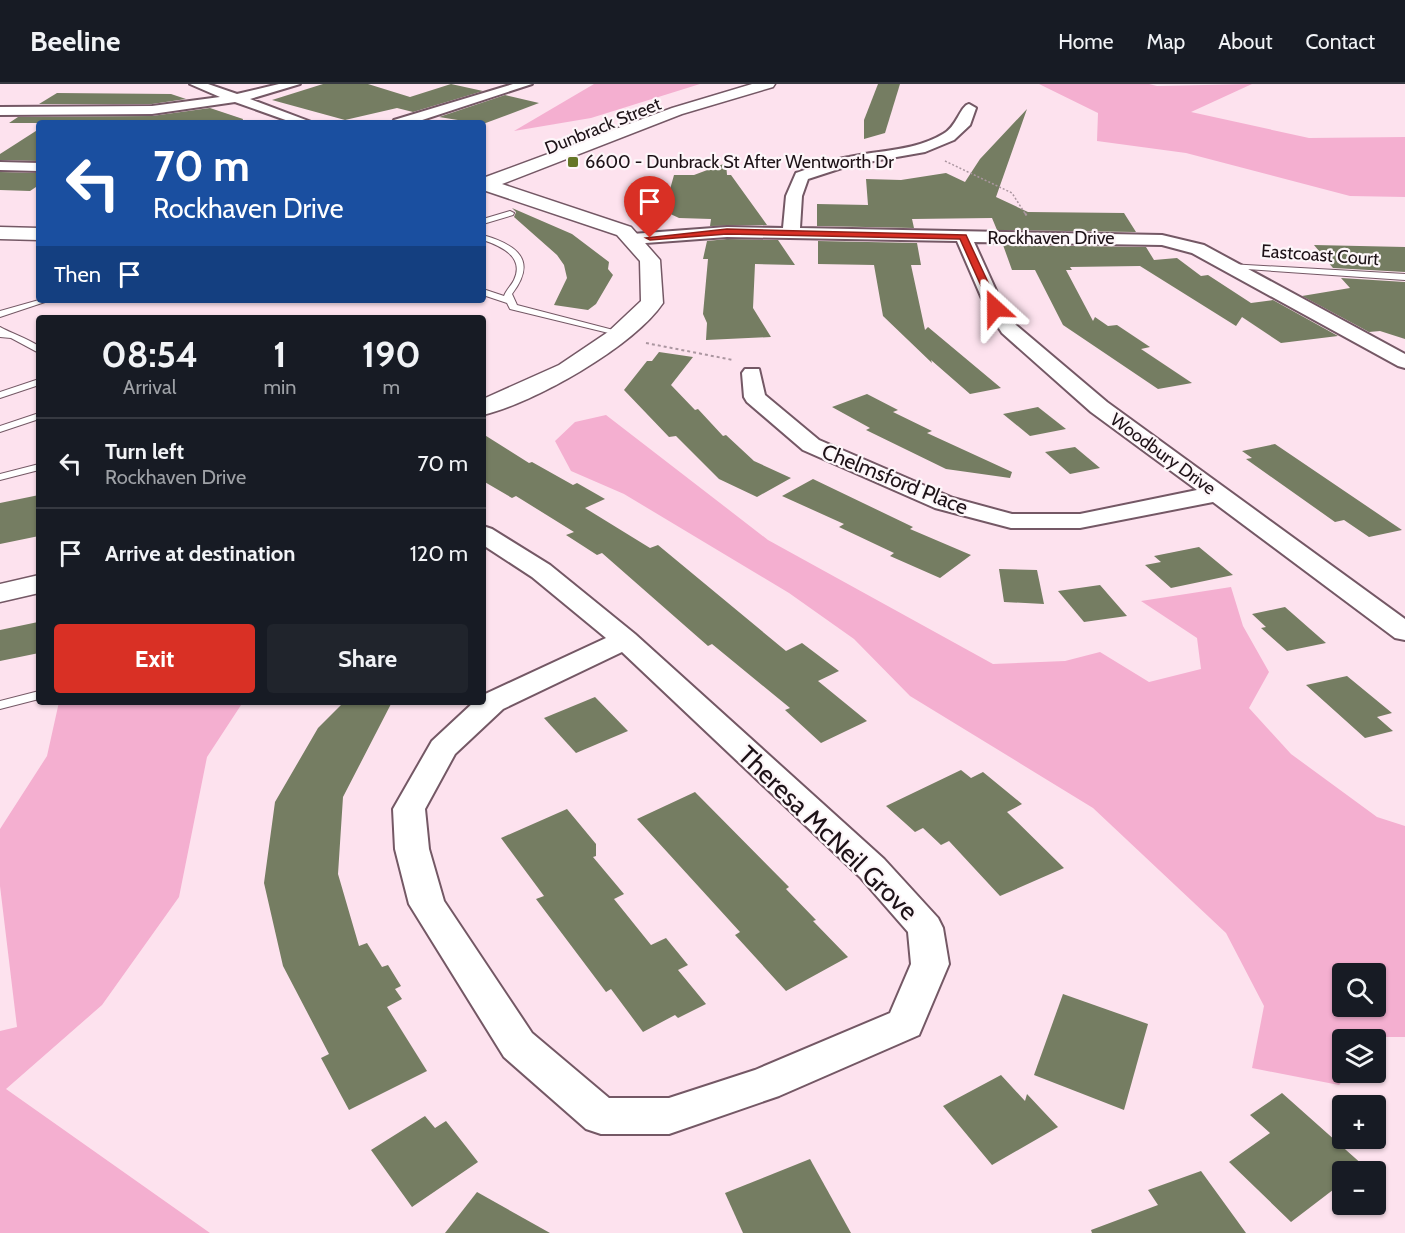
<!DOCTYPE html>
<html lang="en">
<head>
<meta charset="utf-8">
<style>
  :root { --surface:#171b24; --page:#20242c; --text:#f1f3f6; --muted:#9ea1a6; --line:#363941; --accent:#d93025 }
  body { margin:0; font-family:Cabin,sans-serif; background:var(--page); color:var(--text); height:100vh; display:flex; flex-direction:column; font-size:22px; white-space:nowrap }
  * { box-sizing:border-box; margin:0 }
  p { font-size:20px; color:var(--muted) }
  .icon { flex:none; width:33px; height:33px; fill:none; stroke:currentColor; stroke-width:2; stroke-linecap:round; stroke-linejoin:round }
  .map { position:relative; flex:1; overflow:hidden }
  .sheet { position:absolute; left:36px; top:231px; width:450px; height:390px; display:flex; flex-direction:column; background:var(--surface); border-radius:6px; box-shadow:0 2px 4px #0004 }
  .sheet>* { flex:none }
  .guide { position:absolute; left:36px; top:36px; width:450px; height:183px; border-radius:6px; box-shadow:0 2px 4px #0004; background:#1a4fa0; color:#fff; overflow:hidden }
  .fabs { position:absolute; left:1332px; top:879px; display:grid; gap:12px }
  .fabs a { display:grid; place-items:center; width:54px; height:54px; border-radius:6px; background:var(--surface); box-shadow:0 2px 4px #0004; font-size:30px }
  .pin { position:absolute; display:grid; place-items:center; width:51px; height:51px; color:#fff; margin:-62px -26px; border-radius:50% 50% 50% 0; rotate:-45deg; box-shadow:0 0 6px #0007 }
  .pin .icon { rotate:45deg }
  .me { position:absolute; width:66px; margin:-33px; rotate:336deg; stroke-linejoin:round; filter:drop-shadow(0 0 4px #0008) }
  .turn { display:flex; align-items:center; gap:21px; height:126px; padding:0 18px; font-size:27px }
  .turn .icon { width:78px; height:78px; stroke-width:2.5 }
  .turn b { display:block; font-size:42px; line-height:51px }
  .then { display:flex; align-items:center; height:57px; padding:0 18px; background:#0003; gap:12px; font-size:22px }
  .eta { display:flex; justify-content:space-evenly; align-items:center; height:102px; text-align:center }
  .eta b { font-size:36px; font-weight:700; line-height:42px }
  .button { display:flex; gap:12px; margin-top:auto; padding:12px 18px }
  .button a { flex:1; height:69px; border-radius:6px; background:var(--accent); color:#fff; font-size:24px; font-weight:700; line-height:69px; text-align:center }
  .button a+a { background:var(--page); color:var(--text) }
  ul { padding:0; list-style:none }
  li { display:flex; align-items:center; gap:18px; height:90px; padding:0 18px; border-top:2px solid var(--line) }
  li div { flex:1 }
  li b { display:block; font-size:22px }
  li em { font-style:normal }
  header { display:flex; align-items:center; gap:36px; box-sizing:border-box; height:84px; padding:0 30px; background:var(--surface); border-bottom:2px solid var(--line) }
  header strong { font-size:28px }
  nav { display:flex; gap:33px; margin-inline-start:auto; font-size:21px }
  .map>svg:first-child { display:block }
</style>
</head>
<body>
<header>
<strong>Beeline</strong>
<nav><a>Home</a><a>Map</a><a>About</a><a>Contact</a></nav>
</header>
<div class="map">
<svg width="1405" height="1149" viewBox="0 0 1405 1149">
  <rect width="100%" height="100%" fill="#fde2ee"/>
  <g fill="#f4afd0" fill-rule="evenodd">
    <path d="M 594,0 L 700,0 L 591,34 L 514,47 Z"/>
    <path d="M 1039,0 L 1149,0 L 1157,2 L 1252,0 L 1191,28 L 1309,54 L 1405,53 L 1405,113 L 1350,112 L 1186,69 L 1097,57 L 1098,29 Z"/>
    <path d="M 606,331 L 768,456 L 993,580 L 1065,577 L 1100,568 L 1149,598 L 1201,585 L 1197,554 L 1141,517 L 1231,503 L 1243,542 L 1269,588 L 1249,624 L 1291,670 L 1377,733 L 1405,742 L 1405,953 L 1381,953 L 1376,959 L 1376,956 L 1342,956 L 1342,988 L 1350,989 L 1339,1001 L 1252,984 L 1264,922 L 1226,849 L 1093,724 L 910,612 L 854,555 L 789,509 L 624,410 L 571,387 L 555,357 L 575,338 ZM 1342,890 L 1376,890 L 1376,922 L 1342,922 Z"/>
    <path d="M 59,618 L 243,618 L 207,673 L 179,813 L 102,921 L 6,1005 L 210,1149 L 0,1149 L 0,947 L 17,943 L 0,802 L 0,745 L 47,672 Z"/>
  </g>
  <g fill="#757d62">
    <path d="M 323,0 L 368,0 L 410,13 L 451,0 L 483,7 L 413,28 L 397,24 L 345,36 L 272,16 Z"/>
    <path d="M 878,0 L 900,0 L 885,49 L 864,55 L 864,36 Z"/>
    <path d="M 57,9 L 171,10 L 186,15 L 152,20 L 39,20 Z"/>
    <path d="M 505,11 L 539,19 L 483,40 L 439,33 Z"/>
    <path d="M 210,24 L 243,35 L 242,39 L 9,39 L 18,33 L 152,32 Z"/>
    <path d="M 1027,25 L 996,113 L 1028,128 L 1124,129 L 1136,148 L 997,146 L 992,134 L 912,135 L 914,144 L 817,142 L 817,120 L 868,121 L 866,95 L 901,96 L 946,89 L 965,98 L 980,75 Z"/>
    <path d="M 39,45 L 39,77 L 0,76 L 0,70 Z"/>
    <path d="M 726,79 L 727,91 L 731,91 L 767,141 L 710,142 L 711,135 L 679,134 L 664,127 L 674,91 L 694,91 Z"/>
    <path d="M 0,88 L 39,89 L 39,101 L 30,107 L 0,106 Z"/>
    <path d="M 512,124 L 572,150 L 609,178 L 608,185 L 613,191 L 596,220 L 588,226 L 554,221 L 567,194 L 564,181 L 557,171 L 514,133 L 516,128 Z"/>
    <path d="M 727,155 L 778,156 L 795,181 L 755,180 L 753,224 L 771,253 L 706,256 L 707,239 L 703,230 L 708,175 L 703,175 L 707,157 Z"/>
    <path d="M 818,157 L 917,159 L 921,181 L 911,181 L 925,246 L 928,243 L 1001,304 L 970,310 L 931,276 L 932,279 L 883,232 L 874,181 L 818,180 Z"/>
    <path d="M 1003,161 L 1146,163 L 1154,176 L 1177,174 L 1201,192 L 1208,191 L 1251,219 L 1273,216 L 1338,252 L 1281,259 L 1242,233 L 1236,242 L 1140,182 L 1070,183 L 1072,186 L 1066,186 L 1093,237 L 1095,233 L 1108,242 L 1117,241 L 1150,263 L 1141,265 L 1192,299 L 1158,305 L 1063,241 L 1035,186 L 1012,186 Z"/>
    <path d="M 1314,161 L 1405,163 L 1405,188 L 1333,184 Z"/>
    <path d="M 1341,194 L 1405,198 L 1405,255 L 1380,247 L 1369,248 L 1302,212 L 1350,204 Z"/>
    <path d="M 659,268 L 693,273 L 671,301 L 695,326 L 698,325 L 723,352 L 726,351 L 754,377 L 791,394 L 757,413 L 719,395 L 676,352 L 669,353 L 624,306 L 647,277 L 652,277 Z"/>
    <path d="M 867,310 L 898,326 L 893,328 L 932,347 L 927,349 L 1012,388 L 1010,394 L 946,385 L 866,346 L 870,344 L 832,323 Z"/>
    <path d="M 1038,323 L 1066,345 L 1030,352 L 1003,330 Z"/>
    <path d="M 483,350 L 529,379 L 532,378 L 573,401 L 577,399 L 605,415 L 585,424 L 650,464 L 658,461 L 786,567 L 802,559 L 839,587 L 818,597 L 867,637 L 821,659 L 785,626 L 790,624 L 712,560 L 708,562 L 602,469 L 597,471 L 566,451 L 574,448 L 516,412 L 512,414 L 483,397 Z"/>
    <path d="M 1275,360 L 1402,446 L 1369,453 L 1344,436 L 1335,438 L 1246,375 L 1252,374 L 1242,367 Z"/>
    <path d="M 1075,363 L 1100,384 L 1070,390 L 1045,368 Z"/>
    <path d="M 813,395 L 913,443 L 910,445 L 971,471 L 940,494 L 890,472 L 894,469 L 839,443 L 844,440 L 782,412 Z"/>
    <path d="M 39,411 L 39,452 L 0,460 L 0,419 Z"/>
    <path d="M 1199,463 L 1233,491 L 1171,504 L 1145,481 L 1161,478 L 1154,472 Z"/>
    <path d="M 999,485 L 1037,486 L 1044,520 L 1004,518 Z"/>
    <path d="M 1100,501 L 1127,532 L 1084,538 L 1058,507 Z"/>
    <path d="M 1285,523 L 1326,559 L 1287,567 L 1261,544 L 1266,543 L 1252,530 Z"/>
    <path d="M 38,538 L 39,569 L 0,577 L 0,546 Z"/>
    <path d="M 1347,592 L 1392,629 L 1377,633 L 1393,647 L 1365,654 L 1306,601 Z"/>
    <path d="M 595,613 L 628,647 L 576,669 L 544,634 Z"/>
    <path d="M 344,618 L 392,618 L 343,713 L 338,790 L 359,862 L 367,859 L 382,883 L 388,881 L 401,902 L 395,905 L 402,915 L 387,923 L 427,987 L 349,1026 L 321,974 L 329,970 L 283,882 L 264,799 L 275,718 L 318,644 Z"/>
    <path d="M 961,686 L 971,694 L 983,688 L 1022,720 L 1007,728 L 1064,784 L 1000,812 L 949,757 L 941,761 L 923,744 L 915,748 L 886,722 Z"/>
    <path d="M 695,708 L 789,803 L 786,805 L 816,836 L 813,837 L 848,873 L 786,907 L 735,851 L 740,848 L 637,735 Z"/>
    <path d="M 567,725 L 596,760 L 596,772 L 593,773 L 624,810 L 614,815 L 651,861 L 666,854 L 688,881 L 678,886 L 706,920 L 678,934 L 675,931 L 643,948 L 611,905 L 606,908 L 536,815 L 544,812 L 501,754 Z"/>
    <path d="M 1063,910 L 1148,940 L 1124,1026 L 1034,991 Z"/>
    <path d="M 1001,991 L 1025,1017 L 1027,1010 L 1058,1043 L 992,1081 L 943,1022 Z"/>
    <path d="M 1282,1009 L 1364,1082 L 1358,1088 L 1342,1088 L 1342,1099 L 1291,1138 L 1229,1078 L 1270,1049 L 1250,1031 Z"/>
    <path d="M 425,1032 L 435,1044 L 446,1037 L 478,1078 L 412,1123 L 371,1066 Z"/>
    <path d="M 810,1075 L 851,1149 L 743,1149 L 725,1109 Z"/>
    <path d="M 1201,1087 L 1246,1149 L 1092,1149 L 1091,1146 L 1158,1121 L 1148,1106 Z"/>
    <path d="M 477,1108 L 550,1149 L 445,1149 Z"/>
  </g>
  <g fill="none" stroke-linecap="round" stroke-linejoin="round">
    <g stroke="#745865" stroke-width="2">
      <g id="lane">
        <path d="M 510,127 L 514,129 L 513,131 L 483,140 L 483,135 Z"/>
        <path d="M 483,151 C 517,161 538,176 512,210 L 517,221 L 621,248 L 621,252 L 510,225 L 507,219 L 483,211 L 483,205 L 504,212 C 506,206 511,202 514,196 C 525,173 501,162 483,156 Z"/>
        <path d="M 1229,180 L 1405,190 L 1405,196 L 1232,184 L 1229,184 Z"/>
        <path d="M 39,216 L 51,216 L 0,233 L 0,227 Z"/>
        <path d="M 0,243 C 11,249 26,254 39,262 L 39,269 L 11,254 L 0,253 Z"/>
        <path d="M 39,295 L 39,301 L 0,314 L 0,308 Z"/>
        <path d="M 39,329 L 39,335 L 0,348 L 0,342 Z"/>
        <path d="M 39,380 L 39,386 L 0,396 L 0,390 Z"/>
        <path d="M 39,607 L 39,615 L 0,625 L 0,617 Z"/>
      </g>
    </g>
    <g stroke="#745865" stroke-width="4">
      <g id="street">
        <path d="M 190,0 L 208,0 L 237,10 L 279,0 L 300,0 L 250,15 L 314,39 L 294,39 L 235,18 L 152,30 L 0,31 L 0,23 L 152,22 L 220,13 Z"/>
        <path d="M 513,0 L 532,0 L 413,39 L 392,39 L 394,36 Z"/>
        <path d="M 969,20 L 976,24 L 970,41 L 954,56 L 925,68 L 851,81 L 808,95 L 802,112 L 800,144 L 1162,151 L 1204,161 L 1405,270 L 1405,284 L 1398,282 L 1192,169 L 1162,161 L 974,158 L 1004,224 L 1016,241 L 1107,318 L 1405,535 L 1405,556 L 1395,554 L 1213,418 L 1080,444 L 1011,444 L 935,424 L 803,366 L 747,318 L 744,313 L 742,289 L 745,285 L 759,285 L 765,311 L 819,356 L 953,414 L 1012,430 L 1080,430 L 1197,406 L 1091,328 L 1002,249 L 986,224 L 957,157 L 727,153 L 632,160 L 624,155 L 632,150 L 727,143 L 783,144 L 786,112 L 796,89 C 813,83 831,76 849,73 C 880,66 915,67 943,50 C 957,43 960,22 969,20 Z"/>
        <path d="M 0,78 L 39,79 L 39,87 L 0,86 Z"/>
        <path d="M 483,442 L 492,445 L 550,481 L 635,550 L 884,775 L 938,834 L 943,844 L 949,880 L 919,951 L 779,1012 L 669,1050 L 601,1050 L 586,1045 L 504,973 L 409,820 L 395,765 L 393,725 L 432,657 L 474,618 L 483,618 L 483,611 L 606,554 L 532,493 L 483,461 ZM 622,568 L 860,793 L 908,848 L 911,880 L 890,929 L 755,986 L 669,1014 L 609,1014 L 532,949 L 444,817 L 429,765 L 425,725 L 455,670 L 503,625 Z"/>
      </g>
    </g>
    <g stroke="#745865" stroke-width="3">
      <g id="secondary">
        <path d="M 752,0 L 775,0 L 773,3 L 682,30 L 502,100 L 631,143 L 660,176 L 663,219 C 633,263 534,319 483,331 L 483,315 L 559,281 L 608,248 L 641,217 L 640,177 L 617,151 L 483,106 L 483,94 L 672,24 Z"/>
        <path d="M 0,143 L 39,144 L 39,156 L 0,155 Z"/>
        <path d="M 39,491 L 39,509 L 0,518 L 0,500 Z"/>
      </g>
    </g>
    <path stroke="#ab96a0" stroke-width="1.5" stroke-dasharray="2 2" stroke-linecap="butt" d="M 945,77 L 1012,109 L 1026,131"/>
    <g stroke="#ab96a0" stroke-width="2" stroke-dasharray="3 3" stroke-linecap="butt">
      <path d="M 1025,129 L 1028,134"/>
      <path d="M 646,259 L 733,276"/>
    </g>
    <use href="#lane" fill="#fff" fill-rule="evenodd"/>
    <use href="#street" fill="#fff" fill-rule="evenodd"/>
    <use href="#secondary" fill="#fff" fill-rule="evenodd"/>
  </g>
  <path fill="#d93025" stroke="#8d1f18" stroke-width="1.5" d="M 727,145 L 966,151 L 1000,224 L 995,227 L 991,224 L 960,155 L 727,150 L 650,156 L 646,154 Z"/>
  <rect fill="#647726" stroke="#fdf6f9" stroke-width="2" x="567" y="72" width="12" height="12" rx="3"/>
  <g text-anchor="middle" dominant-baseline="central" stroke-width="4.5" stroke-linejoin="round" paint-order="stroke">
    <g font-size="18" fill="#1d1217" stroke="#fdf6f9">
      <text transform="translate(603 42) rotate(-22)">Dunbrack Street</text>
      <text x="1051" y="154">Rockhaven Drive</text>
      <text transform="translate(1320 171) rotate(4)">Eastcoast Court</text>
      <text transform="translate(1163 370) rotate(36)">Woodbury Drive</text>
    </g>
    <g font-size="18" fill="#1d1217" stroke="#fdf6f9" text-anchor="start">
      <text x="585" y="78">6600 - Dunbrack St After Wentworth Dr</text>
    </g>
    <g font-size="21" fill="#1d1217" stroke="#fdf6f9">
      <text transform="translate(895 395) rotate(22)">Chelmsford Place</text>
    </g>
    <g font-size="26" fill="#1d1217" stroke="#fdf6f9">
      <text transform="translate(828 749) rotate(44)">Theresa McNeil Grove</text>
    </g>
  </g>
</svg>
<div class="fabs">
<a><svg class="icon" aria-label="search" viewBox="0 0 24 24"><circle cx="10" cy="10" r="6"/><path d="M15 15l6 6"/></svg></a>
<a><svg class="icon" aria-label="layers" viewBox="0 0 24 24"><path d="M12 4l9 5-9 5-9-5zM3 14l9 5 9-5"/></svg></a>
<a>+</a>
<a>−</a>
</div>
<div class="pin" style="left:650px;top:154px;background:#d93025"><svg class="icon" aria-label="arrive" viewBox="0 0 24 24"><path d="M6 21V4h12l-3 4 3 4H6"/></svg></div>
<svg class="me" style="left:995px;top:224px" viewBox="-20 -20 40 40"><path d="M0-17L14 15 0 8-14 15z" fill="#d93025" stroke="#fff" stroke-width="4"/></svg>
<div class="guide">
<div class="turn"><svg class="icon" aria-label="left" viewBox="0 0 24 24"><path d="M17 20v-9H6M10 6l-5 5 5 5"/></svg><div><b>70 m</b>Rockhaven Drive</div></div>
<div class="then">Then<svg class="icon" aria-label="arrive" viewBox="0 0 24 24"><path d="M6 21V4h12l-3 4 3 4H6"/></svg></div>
</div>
<section class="sheet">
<div class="eta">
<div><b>08:54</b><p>Arrival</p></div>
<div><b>1</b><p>min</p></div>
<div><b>190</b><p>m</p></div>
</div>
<ul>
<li><svg class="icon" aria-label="left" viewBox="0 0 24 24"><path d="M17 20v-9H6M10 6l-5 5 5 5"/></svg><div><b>Turn left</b><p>Rockhaven Drive</p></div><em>70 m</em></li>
<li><svg class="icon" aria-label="arrive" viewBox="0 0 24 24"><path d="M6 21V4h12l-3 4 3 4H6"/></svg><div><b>Arrive at destination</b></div><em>120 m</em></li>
</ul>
<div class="button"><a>Exit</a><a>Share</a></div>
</section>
</div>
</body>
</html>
